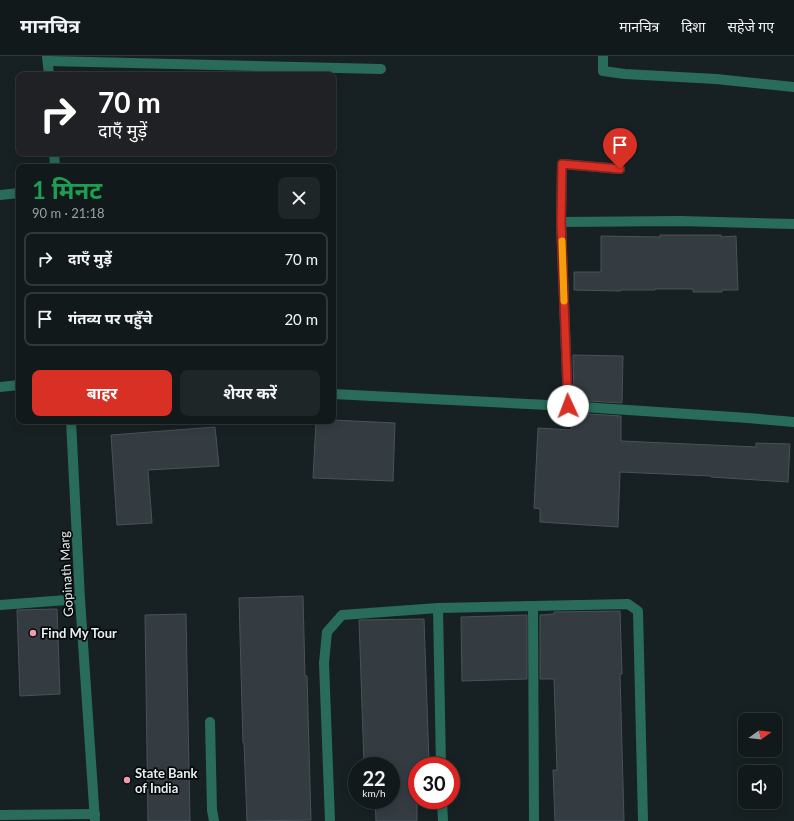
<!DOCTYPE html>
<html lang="hi">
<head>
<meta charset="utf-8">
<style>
  :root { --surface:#11191a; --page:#1e2627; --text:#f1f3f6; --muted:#9ca0a2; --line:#303839; --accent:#d93025 }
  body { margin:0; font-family:Lato,"Noto Sans Devanagari",sans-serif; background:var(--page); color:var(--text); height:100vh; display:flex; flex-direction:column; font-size:15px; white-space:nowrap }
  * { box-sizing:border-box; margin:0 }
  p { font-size:13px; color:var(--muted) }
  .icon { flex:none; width:22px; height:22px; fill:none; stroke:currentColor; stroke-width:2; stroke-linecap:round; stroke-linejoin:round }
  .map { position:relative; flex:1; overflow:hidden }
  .panel { position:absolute; left:16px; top:108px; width:320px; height:260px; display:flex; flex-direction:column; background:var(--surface); border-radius:8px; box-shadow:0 2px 10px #0003,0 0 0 1px var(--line) }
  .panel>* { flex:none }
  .guide { position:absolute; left:16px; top:16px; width:320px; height:84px; border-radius:8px; box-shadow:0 2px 10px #0003,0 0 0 1px var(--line); background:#202124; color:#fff; overflow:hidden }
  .needle { width:26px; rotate:75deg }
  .controls { position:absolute; left:738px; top:657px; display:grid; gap:8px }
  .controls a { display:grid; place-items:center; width:44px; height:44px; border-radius:8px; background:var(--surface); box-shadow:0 2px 10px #0003,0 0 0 1px var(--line); font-size:20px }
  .speed { position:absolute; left:348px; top:701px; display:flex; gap:8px; font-size:20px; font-weight:700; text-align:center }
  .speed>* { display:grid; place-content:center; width:52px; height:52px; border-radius:50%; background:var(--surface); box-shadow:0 2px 10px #0003,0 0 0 1px var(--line); line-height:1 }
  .speed small { font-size:10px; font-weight:400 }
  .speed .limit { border:6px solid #d22; background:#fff; color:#111 }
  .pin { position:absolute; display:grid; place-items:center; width:34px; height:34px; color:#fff; margin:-41px -17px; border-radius:50% 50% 50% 0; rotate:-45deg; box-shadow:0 0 4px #0007 }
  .pin .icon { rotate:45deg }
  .me { position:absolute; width:44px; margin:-22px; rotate:358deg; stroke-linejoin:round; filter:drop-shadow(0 0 3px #0008) }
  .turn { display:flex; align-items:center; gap:14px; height:84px; padding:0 16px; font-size:18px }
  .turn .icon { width:52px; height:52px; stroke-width:2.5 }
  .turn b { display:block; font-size:28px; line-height:34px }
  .round { display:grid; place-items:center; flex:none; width:42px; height:42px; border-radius:8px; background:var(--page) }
  .overview { display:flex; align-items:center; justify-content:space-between; height:68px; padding:0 16px }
  h1 { font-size:24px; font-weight:700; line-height:30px; color:#1e9e55 }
  .button { display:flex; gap:8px; margin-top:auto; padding:8px 16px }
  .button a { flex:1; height:46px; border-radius:8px; background:var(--accent); color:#fff; font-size:16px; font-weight:700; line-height:46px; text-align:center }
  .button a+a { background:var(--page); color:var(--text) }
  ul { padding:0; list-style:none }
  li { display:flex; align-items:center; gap:12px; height:54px; margin:0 8px 6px; padding:0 8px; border:2px solid var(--line); border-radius:8px }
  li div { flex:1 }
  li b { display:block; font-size:15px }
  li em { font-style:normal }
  header { display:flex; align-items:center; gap:24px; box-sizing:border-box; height:56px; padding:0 20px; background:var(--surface); border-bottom:1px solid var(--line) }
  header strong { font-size:19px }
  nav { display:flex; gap:22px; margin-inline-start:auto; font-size:14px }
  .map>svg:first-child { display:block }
</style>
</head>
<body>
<header>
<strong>मानचित्र</strong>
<nav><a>मानचित्र</a><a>दिशा</a><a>सहेजे गए</a></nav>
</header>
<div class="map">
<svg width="794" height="765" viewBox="0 0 794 765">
  <rect width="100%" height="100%" fill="#172123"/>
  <g fill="#343c42" stroke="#495259">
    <path d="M 660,179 L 721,179 L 721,181 L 736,180 L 738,234 L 722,234 L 722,236 L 693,236 L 693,233 L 655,233 L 655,234 L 621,234 L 621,235 L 574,234 L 574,216 L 601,216 L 601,180 L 660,181 Z"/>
    <path d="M 573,299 L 623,300 L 622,347 L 574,344 Z"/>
    <path d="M 572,357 L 621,360 L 621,385 L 756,391 L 756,387 L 790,388 L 788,426 L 711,421 L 711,420 L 620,416 L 618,471 L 540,466 L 540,453 L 534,452 L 538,372 L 571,374 Z"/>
    <path d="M 333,364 L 395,367 L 393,425 L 313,422 L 316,365 L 333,365 Z"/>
    <path d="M 215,371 L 219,410 L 148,414 L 152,467 L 117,469 L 111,379 Z"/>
    <path d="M 303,540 L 305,620 L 307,620 L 311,764 L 247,765 L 244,687 L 243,687 L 239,542 Z"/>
    <path d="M 57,553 L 60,638 L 20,640 L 17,554 Z"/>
    <path d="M 620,555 L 622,618 L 620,618 L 624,765 L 555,765 L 553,714 L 557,714 L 554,623 L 540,623 L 540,559 L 554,558 L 554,556 Z"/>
    <path d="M 186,558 L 190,765 L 148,765 L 145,559 Z"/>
    <path d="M 527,559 L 527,623 L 462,625 L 461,561 Z"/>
    <path d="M 424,563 L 429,706 L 417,707 L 417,765 L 376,765 L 375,744 L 391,744 L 391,707 L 364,708 L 359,564 Z"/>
  </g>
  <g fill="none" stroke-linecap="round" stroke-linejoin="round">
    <g stroke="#2a6c5c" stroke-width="10">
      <path d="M 47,0 L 49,19"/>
      <path d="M 603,0 L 603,15 L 625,18 L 716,23 L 794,31"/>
      <path d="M 48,5 L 381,13"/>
      <path d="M 54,97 L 55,111"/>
      <path d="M 0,139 L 19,137"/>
      <path d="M 561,166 L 680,165 L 794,168"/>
      <path d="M 0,331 L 19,329"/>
      <path d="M 333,338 L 568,350 L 748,362 L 794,366"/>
      <path d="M 568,350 L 561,166 L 562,108 L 620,113"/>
      <path d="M 71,365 L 80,543 L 95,765"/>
      <path d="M 0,549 L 80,543"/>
      <path d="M 533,550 L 534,765"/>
      <path d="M 438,552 L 441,710"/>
      <path d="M 210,666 L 212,754 L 214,765"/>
      <path d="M 442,744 L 443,765"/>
      <path d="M 0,759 L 95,758"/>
      <path d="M 330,765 L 324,607 L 327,576 L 342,559 L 438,552 L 628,548 L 638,555 L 643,765"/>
    </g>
  </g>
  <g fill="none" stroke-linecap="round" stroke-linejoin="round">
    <g stroke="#8d1f18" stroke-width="10">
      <path id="route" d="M 568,350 L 561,166 L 562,108 L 620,113"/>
    </g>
    <use href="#route" stroke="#d93025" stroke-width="7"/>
    <path stroke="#f59e0b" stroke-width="7" d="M 562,185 L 564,245"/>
  </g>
  <g fill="#f39aab" stroke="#060a0b" stroke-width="1.5">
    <circle cx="33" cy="577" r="4"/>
    <circle cx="127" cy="724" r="4"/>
  </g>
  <g text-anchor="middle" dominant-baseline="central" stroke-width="3.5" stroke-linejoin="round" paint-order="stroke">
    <g font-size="13" fill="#e7eeef" stroke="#060a0b">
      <text transform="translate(66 518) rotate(-93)">Gopinath Marg</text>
    </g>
    <g font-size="13" font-weight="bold" fill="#e7eeef" stroke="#060a0b" text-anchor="start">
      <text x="41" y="577">Find My Tour</text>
      <text x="135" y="717">State Bank<tspan x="135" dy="15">of India</tspan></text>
    </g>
  </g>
</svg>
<div class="controls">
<a><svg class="needle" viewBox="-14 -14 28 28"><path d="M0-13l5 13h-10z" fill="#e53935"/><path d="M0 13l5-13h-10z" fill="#9ca0a2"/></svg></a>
<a><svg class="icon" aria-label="sound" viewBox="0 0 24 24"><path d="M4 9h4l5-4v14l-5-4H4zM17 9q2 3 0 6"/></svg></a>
</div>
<div class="speed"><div>22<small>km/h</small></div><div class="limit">30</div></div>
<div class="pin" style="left:620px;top:113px;background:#d93025"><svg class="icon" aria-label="arrive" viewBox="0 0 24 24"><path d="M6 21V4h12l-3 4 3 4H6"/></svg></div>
<svg class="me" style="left:568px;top:350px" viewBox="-20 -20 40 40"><circle r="19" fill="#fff"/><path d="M0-13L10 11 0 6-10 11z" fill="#d93025"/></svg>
<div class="guide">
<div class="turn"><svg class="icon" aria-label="right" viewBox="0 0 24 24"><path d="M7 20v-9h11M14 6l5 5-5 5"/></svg><div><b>70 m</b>दाएँ मुड़ें</div></div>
</div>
<section class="panel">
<div class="overview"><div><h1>1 मिनट</h1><p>90 m · 21:18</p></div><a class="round"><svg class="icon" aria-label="close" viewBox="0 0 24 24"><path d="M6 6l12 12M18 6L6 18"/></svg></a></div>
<ul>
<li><svg class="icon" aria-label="right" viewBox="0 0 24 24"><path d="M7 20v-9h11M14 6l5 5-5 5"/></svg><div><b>दाएँ मुड़ें</b></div><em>70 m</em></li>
<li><svg class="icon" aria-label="arrive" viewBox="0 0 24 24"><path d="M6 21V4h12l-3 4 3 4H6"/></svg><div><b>गंतव्य पर पहुँचे</b></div><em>20 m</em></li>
</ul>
<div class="button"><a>बाहर</a><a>शेयर करें</a></div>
</section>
</div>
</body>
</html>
